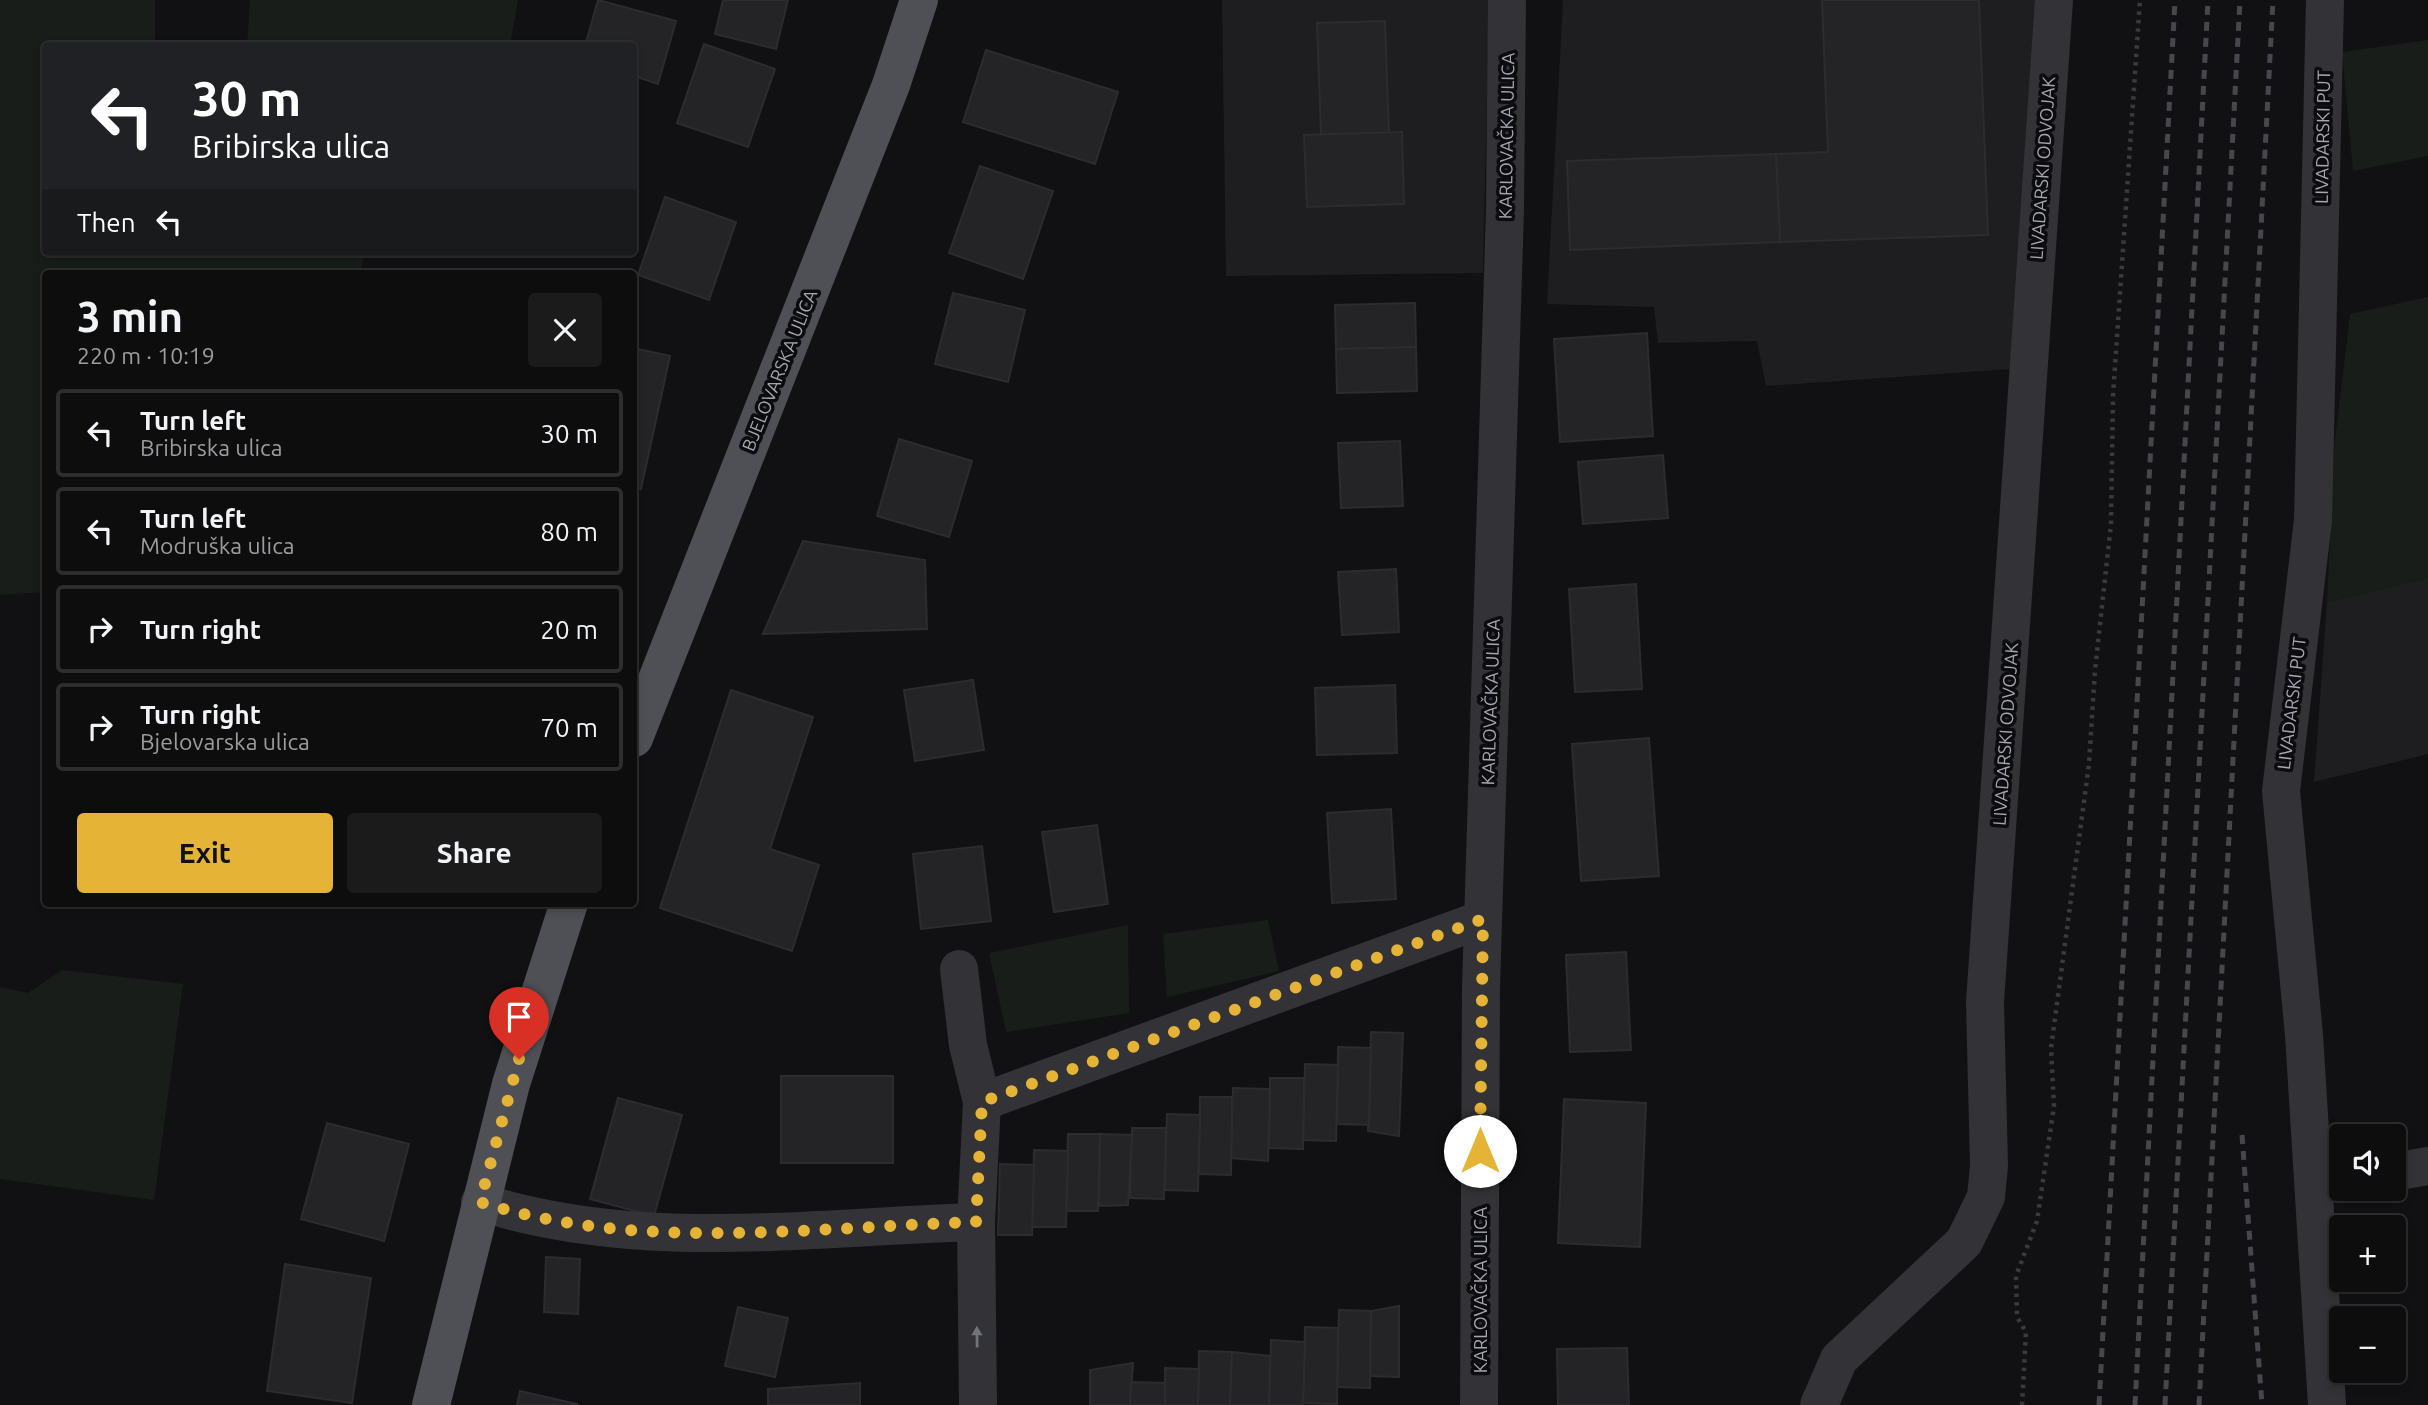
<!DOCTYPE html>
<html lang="en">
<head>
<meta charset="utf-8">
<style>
  :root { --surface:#0d0d0e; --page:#1b1b1c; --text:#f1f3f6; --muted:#9a9c9e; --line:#2d2d2e; --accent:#e5b437 }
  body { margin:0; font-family:Ubuntu,sans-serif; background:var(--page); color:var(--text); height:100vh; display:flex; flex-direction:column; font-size:26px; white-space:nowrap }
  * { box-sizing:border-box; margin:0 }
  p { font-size:23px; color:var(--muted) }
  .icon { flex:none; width:38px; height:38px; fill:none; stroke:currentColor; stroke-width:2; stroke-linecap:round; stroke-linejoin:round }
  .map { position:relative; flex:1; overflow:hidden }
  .side { position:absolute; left:42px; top:270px; width:595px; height:637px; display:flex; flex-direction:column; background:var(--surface); border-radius:7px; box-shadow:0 4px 10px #0003,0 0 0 2px var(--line) }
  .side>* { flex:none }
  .hud { position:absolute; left:42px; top:42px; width:595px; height:214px; border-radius:7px; box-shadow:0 4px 10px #0003,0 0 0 2px var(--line); background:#202124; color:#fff; overflow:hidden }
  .controls { position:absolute; left:2329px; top:1124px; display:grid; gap:14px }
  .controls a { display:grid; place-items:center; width:77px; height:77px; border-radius:7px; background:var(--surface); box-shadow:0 4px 10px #0003,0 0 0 2px var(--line); font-size:35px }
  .pin { position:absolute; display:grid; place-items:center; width:60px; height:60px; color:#fff; margin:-72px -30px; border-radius:50% 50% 50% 0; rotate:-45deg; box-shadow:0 0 7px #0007 }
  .pin .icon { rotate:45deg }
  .me { position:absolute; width:77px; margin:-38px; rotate:0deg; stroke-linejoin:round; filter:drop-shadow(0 0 5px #0008) }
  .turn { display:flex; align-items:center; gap:24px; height:147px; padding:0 35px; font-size:32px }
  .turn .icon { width:91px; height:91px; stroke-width:2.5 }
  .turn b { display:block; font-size:49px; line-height:60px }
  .then { display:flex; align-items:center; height:66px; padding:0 35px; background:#0003; gap:14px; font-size:26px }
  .round { display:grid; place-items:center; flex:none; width:74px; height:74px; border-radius:7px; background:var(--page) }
  .head { display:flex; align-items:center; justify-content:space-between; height:119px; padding:0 35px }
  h1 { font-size:42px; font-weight:700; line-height:52px }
  .primary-button { display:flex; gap:14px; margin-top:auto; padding:14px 35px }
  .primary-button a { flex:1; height:80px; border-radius:7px; background:var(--accent); color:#111; font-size:28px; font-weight:700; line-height:80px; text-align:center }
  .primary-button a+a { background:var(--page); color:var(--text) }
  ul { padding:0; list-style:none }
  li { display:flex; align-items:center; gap:21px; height:88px; margin:0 14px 10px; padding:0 21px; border:4px solid var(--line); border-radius:7px }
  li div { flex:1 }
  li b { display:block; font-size:26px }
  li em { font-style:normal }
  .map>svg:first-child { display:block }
</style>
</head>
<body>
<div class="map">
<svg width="2428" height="1405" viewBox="0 0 2428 1405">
  <rect width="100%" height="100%" fill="#111113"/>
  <g fill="#1e1d20">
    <path d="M 1222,0 L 1489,0 L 1483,273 L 1226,276 Z"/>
    <path d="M 1563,0 L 2037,0 L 2010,369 L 1766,386 L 1757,341 L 1658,343 L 1654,307 L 1547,304 Z"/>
    <path d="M 2428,578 L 2428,754 L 2314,782 L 2327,602 Z"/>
  </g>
  <g fill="#181d19">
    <path d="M 0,0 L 155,0 L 155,45 L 46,46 L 46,252 L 364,252 L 361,273 L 46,273 L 45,592 L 0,595 Z"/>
    <path d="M 250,0 L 518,0 L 510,45 L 247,45 Z"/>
    <path d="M 2428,40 L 2428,156 L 2353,171 L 2342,52 Z"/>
    <path d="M 2428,297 L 2428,578 L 2327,602 L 2334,449 L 2350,314 Z"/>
    <path d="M 1268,920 L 1279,971 L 1167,997 L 1163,934 Z"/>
    <path d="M 1128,925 L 1129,1013 L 1006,1032 L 989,953 Z"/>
    <path d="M 62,970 L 183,984 L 154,1200 L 0,1179 L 0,987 L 28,993 Z"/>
  </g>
  <g fill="#242427" stroke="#2c2b2f" stroke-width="2">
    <path d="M 598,0 L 676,21 L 658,84 L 634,76 L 634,46 L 585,46 Z"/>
    <path d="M 723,0 L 788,0 L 776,49 L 715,34 Z"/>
    <path d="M 1822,0 L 1979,0 L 1988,235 L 1780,242 L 1776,154 L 1828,152 Z"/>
    <path d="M 1385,21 L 1389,133 L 1321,134 L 1317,23 Z"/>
    <path d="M 704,44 L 775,69 L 748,147 L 677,123 Z"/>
    <path d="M 986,50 L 1118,92 L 1095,164 L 963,122 Z"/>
    <path d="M 1402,132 L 1404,204 L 1307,207 L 1304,135 Z"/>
    <path d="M 1776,154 L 1780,242 L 1570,250 L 1567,161 Z"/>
    <path d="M 980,166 L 1053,191 L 1023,279 L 949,253 Z"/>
    <path d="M 665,197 L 736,222 L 709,300 L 638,275 Z"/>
    <path d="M 953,293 L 1025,310 L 1008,382 L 935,364 Z"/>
    <path d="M 1415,303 L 1416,347 L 1336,349 L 1335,305 Z"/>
    <path d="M 1647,333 L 1653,436 L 1560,442 L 1554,339 Z"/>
    <path d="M 1416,347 L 1417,391 L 1337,393 L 1336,349 Z"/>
    <path d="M 634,348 L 670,356 L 641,489 L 634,487 Z"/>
    <path d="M 899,439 L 972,461 L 949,537 L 877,516 Z"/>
    <path d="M 1400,441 L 1403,506 L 1341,508 L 1338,443 Z"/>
    <path d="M 1663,455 L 1668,518 L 1583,524 L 1578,462 Z"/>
    <path d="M 803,541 L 925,560 L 927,629 L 763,634 Z"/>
    <path d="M 1396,569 L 1399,632 L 1342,635 L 1338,572 Z"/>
    <path d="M 1636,584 L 1642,689 L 1575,692 L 1569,589 Z"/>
    <path d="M 973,680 L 984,750 L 915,761 L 904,690 Z"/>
    <path d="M 1395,685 L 1397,753 L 1317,755 L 1315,688 Z"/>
    <path d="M 731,690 L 813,717 L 770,849 L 819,865 L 792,951 L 660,908 Z"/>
    <path d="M 1649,738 L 1659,876 L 1581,881 L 1572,744 Z"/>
    <path d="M 1391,809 L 1396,899 L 1332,903 L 1327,813 Z"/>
    <path d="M 1097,825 L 1108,904 L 1054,912 L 1042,832 Z"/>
    <path d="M 982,846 L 991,921 L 921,929 L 913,854 Z"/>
    <path d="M 1626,952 L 1631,1050 L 1570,1052 L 1566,955 Z"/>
    <path d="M 1371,1032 L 1403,1033 L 1399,1136 L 1368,1131 Z"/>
    <path d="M 1338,1047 L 1371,1048 L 1369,1125 L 1337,1124 Z"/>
    <path d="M 1305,1064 L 1338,1065 L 1336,1141 L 1303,1140 Z"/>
    <rect x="781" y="1076" width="112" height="87"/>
    <path d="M 1270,1078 L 1304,1078 L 1303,1149 L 1269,1148 Z"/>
    <path d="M 1233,1088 L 1270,1089 L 1268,1161 L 1231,1158 Z"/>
    <path d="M 1200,1097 L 1232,1097 L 1231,1175 L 1199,1174 Z"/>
    <path d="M 618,1098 L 682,1115 L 654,1216 L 590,1199 Z"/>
    <path d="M 1564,1099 L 1646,1103 L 1640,1247 L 1558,1243 Z"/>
    <path d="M 1167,1114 L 1200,1115 L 1198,1191 L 1165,1190 Z"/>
    <path d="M 327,1123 L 409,1144 L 384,1241 L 301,1219 Z"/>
    <path d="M 1132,1128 L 1166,1128 L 1164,1199 L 1130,1198 Z"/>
    <path d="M 1068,1134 L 1100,1134 L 1098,1211 L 1066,1211 Z"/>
    <path d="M 1100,1134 L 1132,1135 L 1128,1205 L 1099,1206 Z"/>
    <path d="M 1034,1150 L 1068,1151 L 1066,1227 L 1032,1227 Z"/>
    <path d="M 1000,1164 L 1034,1165 L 1032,1235 L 998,1235 Z"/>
    <path d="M 546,1257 L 580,1259 L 578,1314 L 544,1312 Z"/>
    <path d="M 285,1264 L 371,1278 L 352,1403 L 267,1391 Z"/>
    <path d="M 1399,1306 L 1399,1377 L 1369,1376 L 1371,1311 Z"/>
    <path d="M 738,1307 L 788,1318 L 775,1377 L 725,1366 Z"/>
    <path d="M 1339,1310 L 1371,1311 L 1370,1388 L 1337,1387 Z"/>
    <path d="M 1305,1327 L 1338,1328 L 1337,1404 L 1303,1403 Z"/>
    <path d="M 1271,1340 L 1305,1342 L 1303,1405 L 1269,1405 Z"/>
    <path d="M 1627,1348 L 1629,1405 L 1558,1405 L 1557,1349 Z"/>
    <path d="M 1199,1351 L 1232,1352 L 1230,1405 L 1198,1405 Z"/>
    <path d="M 1232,1352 L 1270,1356 L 1269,1405 L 1230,1405 Z"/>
    <path d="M 1133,1363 L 1130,1405 L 1090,1405 L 1090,1370 Z"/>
    <path d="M 1165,1368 L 1199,1369 L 1198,1405 L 1165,1405 Z"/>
    <path d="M 1131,1382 L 1165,1383 L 1165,1405 L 1130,1405 Z"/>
    <path d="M 860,1383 L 860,1405 L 768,1405 L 768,1389 Z"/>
    <path d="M 520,1391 L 577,1404 L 577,1405 L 517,1405 Z"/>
  </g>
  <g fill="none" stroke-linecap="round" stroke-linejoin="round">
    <path stroke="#393a3e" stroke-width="4.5" stroke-dasharray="3.5 5" stroke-linecap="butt" d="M 2022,1405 L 2026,1332 L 2017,1317 L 2016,1276 L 2037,1221 L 2054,1106 L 2051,1048 L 2089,764 L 2095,670 L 2111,524 L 2113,396 L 2140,0"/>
    <g stroke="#333337" stroke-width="38">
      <path d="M 2325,0 L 2313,520 L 2281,791 L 2304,1035 L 2327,1405"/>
      <path d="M 959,969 L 968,1045 L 982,1102 L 976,1222 L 978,1405"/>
      <path d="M 982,1102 L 1483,919"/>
      <path d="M 2394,1172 L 2428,1166"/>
      <path d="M 480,1202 C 640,1253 811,1227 976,1222"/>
      <path d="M 1479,1405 L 1481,987 L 1505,209 L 1507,0"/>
      <path d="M 1819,1405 L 1839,1359 L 1964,1242 L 1986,1197 L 1989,1166 L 1985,1002 L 2054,0"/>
    </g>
    <g stroke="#4f5056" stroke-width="38">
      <path d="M 634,738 L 891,85 L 919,0"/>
      <path d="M 431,1405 L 511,1084 L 569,903"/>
    </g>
    <g stroke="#46474c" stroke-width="5" stroke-dasharray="9 7" stroke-linecap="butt">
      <path d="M 2242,1135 L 2262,1405"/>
      <path d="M 2099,1405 L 2175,0"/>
      <path d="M 2135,1405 L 2208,0"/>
      <path d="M 2165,1405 L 2240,0"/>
      <path d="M 2199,1405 L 2273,0"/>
    </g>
  </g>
  <defs><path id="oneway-solid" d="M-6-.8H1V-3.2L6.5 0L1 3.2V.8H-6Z" transform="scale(1.75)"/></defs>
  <use fill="#71737b" href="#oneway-solid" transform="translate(977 1337) rotate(-91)"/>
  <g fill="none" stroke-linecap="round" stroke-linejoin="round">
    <path stroke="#e5b437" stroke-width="12" stroke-dasharray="0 21.6" d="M 519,1059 L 480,1202 C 640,1253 811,1227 976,1222 L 982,1102 L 1483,919 L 1480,1151"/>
  </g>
  <g text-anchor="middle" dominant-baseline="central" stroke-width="7" stroke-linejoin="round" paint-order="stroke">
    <g font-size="18" fill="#a4a7b2" stroke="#0c0c0e">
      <text transform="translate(1506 136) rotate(-89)">KARLOVAČKA ULICA</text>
      <text transform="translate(2322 137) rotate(-89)">LIVADARSKI PUT</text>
      <text transform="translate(2042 168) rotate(-86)">LIVADARSKI ODVOJAK</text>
      <text transform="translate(779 370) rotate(-68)">BJELOVARSKA ULICA</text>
      <text transform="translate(1490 702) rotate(-88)">KARLOVAČKA ULICA</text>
      <text transform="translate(2291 703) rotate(-83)">LIVADARSKI PUT</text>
      <text transform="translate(2005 734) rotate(-86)">LIVADARSKI ODVOJAK</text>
      <text transform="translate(1480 1290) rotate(-90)">KARLOVAČKA ULICA</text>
    </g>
  </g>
</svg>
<div class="controls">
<a><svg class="icon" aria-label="sound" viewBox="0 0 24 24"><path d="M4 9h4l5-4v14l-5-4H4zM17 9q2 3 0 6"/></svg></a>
<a>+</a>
<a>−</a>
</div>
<div class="pin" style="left:519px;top:1059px;background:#d93025"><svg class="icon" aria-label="arrive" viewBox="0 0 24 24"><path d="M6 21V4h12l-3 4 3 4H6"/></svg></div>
<svg class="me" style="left:1480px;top:1151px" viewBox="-20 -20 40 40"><circle r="19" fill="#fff"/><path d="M0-13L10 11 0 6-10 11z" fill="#e5b437"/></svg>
<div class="hud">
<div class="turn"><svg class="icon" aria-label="left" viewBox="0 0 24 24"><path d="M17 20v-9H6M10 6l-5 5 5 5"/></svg><div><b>30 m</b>Bribirska ulica</div></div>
<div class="then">Then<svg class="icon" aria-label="left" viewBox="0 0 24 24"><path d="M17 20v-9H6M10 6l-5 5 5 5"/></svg></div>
</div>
<section class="side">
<div class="head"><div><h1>3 min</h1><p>220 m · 10:19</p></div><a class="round"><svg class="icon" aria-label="close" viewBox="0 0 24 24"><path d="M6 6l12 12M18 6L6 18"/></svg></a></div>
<ul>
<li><svg class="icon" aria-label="left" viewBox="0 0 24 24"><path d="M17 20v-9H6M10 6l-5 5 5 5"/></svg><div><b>Turn left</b><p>Bribirska ulica</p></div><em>30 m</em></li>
<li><svg class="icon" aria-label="left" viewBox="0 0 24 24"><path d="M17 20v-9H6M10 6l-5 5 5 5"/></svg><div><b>Turn left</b><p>Modruška ulica</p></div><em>80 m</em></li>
<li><svg class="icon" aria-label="right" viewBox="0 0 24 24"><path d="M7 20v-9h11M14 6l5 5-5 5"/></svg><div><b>Turn right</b></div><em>20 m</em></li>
<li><svg class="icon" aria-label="right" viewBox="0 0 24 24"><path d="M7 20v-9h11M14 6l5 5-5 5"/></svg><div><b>Turn right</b><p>Bjelovarska ulica</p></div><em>70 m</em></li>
</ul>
<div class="primary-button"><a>Exit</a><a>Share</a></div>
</section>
</div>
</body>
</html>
